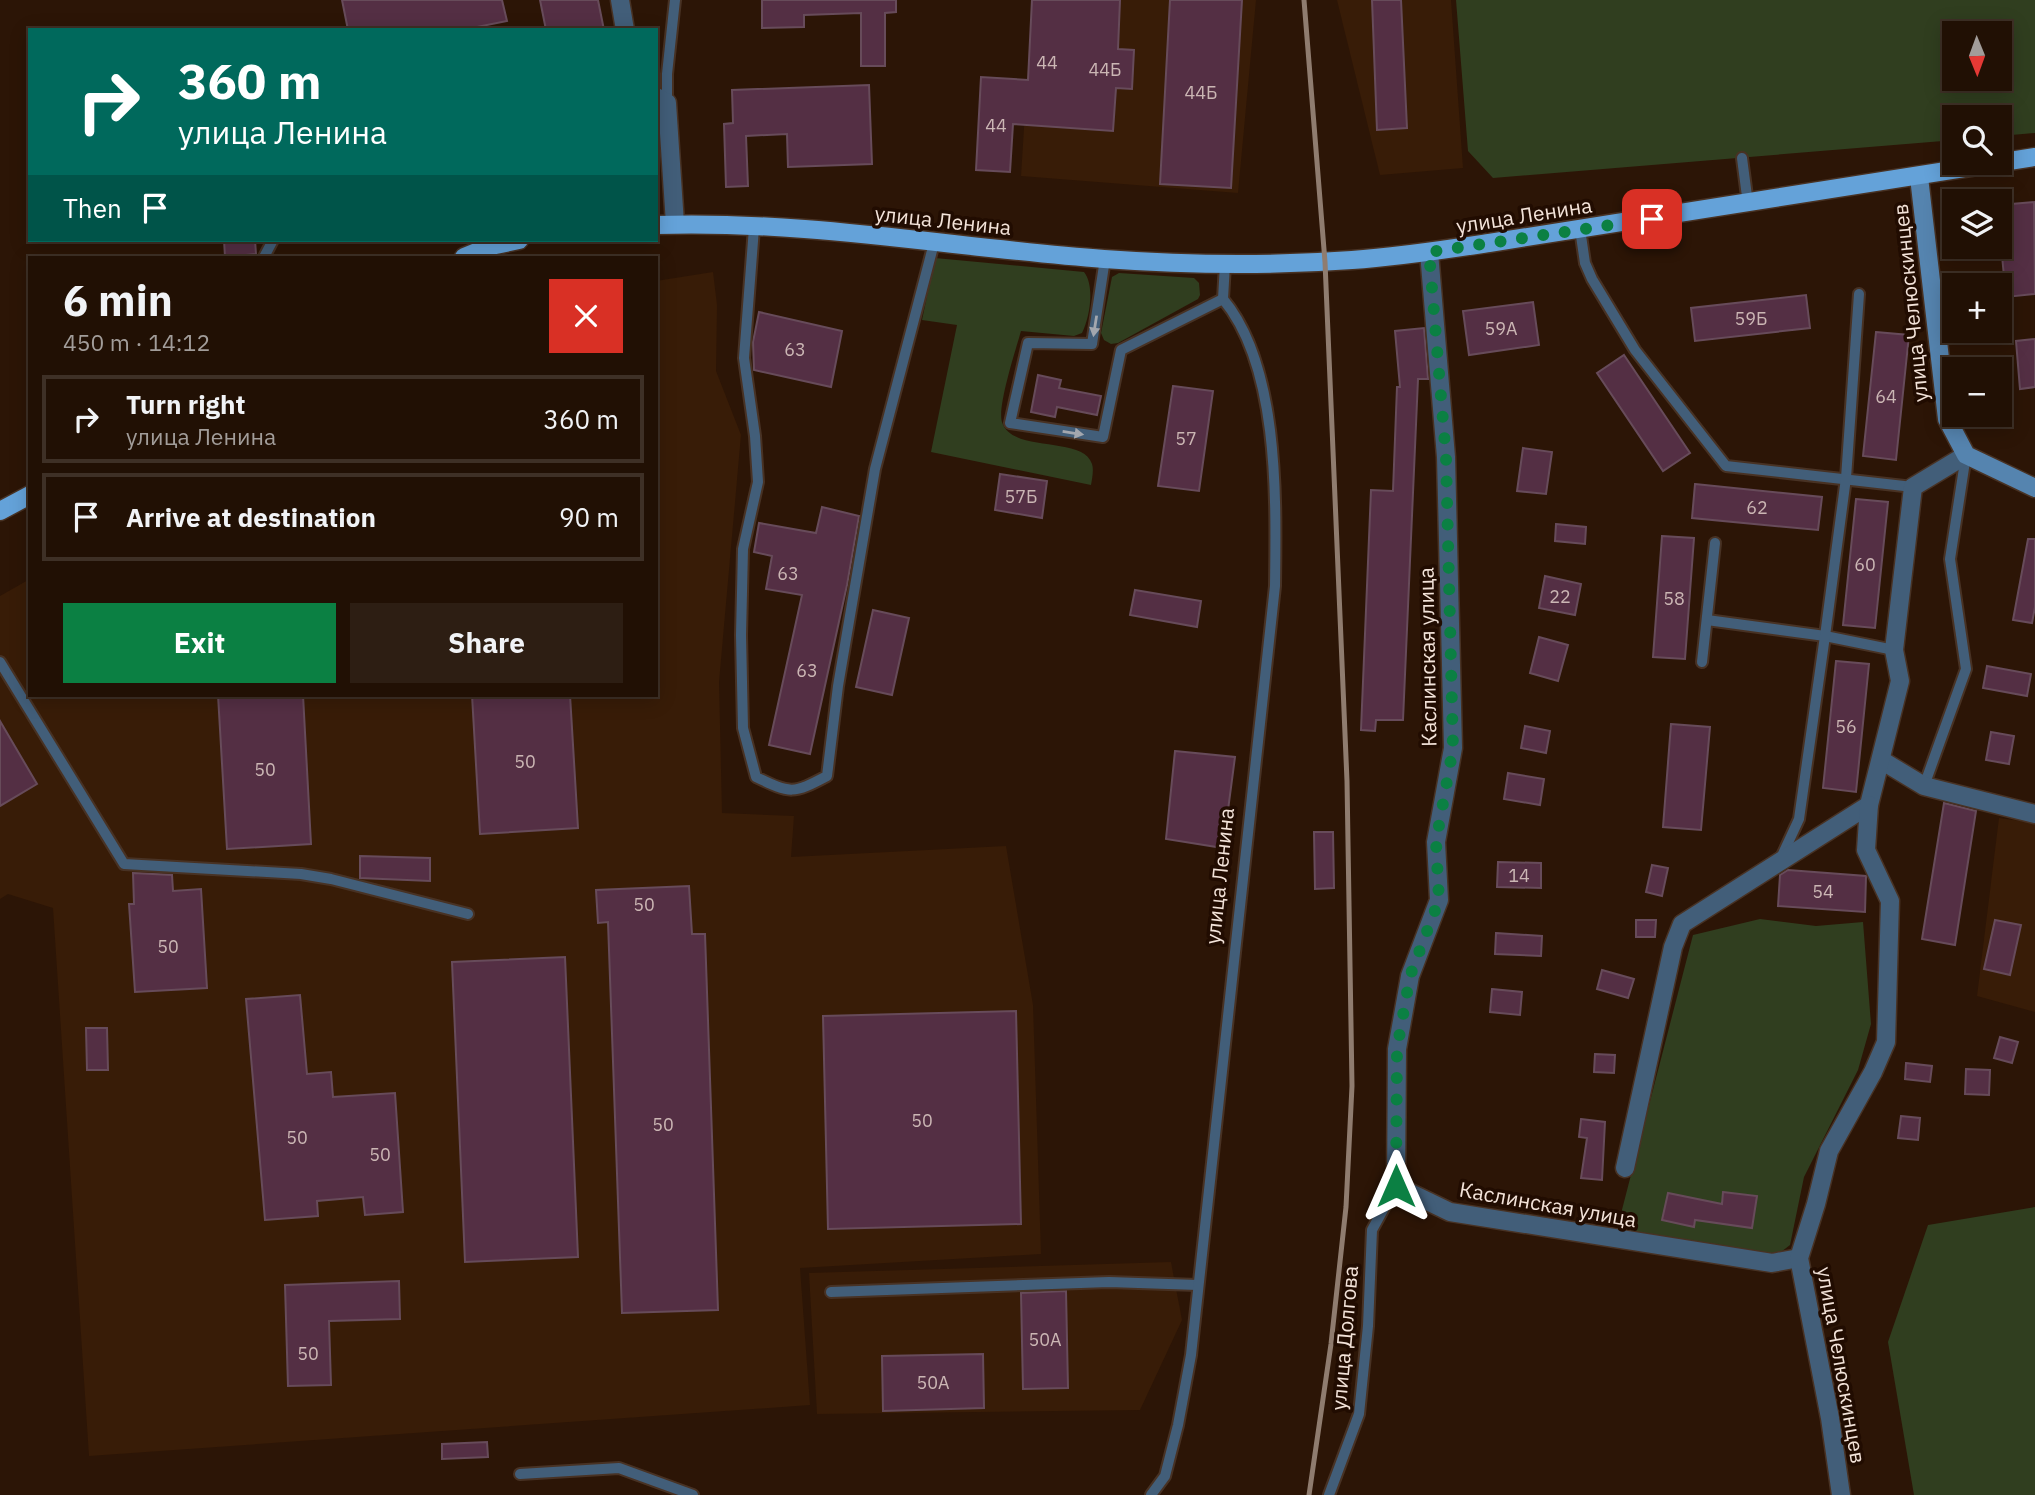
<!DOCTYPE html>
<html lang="en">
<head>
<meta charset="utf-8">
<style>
  :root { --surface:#211004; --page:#2d1e13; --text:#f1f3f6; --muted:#a29d9a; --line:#3e3026; --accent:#0b8043 }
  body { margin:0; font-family:"IBM Plex Sans",sans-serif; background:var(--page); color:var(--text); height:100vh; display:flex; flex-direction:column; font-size:26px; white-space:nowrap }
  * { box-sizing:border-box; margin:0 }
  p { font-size:23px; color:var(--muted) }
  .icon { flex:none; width:38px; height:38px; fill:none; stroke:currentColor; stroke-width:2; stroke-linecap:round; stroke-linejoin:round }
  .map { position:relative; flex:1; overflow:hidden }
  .side { position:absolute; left:28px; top:256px; width:630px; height:441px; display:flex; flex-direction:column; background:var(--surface); border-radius:0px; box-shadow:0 4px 18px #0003,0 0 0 2px var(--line) }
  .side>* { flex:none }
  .hud { position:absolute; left:28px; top:28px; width:630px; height:214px; border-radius:0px; box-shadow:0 4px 18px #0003,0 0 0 2px var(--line); background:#00695c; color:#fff; overflow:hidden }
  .needle { width:46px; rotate:179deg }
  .controls { position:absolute; left:1942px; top:21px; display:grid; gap:14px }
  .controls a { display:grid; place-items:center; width:70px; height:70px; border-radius:0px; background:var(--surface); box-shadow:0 4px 18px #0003,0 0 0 2px var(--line); font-size:35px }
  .pin { position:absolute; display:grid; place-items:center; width:60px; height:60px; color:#fff; margin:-30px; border-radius:14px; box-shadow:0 4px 10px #0006 }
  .me { position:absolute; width:77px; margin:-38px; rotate:0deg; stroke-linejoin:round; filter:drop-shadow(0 0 5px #0008) }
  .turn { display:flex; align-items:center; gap:24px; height:147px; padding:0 35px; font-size:32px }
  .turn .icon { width:91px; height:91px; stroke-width:2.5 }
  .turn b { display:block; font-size:49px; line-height:60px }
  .then { display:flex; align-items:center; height:66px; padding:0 35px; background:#0003; gap:14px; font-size:26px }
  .round { display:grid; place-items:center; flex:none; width:74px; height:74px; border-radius:0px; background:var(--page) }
  .head { display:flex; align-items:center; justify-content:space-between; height:119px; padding:0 35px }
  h1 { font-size:42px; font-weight:700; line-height:52px }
  .action { display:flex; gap:14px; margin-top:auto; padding:14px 35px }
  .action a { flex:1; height:80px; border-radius:0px; background:var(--accent); color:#fff; font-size:28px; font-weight:700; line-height:80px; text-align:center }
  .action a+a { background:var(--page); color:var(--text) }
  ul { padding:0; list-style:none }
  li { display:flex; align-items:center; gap:21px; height:88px; margin:0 14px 10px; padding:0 21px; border:4px solid var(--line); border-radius:0px }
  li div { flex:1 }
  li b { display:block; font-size:26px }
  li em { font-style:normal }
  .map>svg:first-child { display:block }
</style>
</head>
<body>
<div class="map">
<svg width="2035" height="1495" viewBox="0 0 2035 1495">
  <rect width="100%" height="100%" fill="#2c1506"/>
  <g fill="#381c07">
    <path d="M 1032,0 L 1256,0 L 1238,193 L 1021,176 Z"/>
    <path d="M 1337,0 L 1451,0 L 1463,168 L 1380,175 Z"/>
    <path d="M 713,272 L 717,305 L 716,371 L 741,435 L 719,682 L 722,813 L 794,816 L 791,857 L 1006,846 L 1033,1005 L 1041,1254 L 800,1268 L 810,1405 L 89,1456 L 53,908 L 8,894 L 0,899 L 0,596 L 30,579 L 30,695 L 656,695 L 656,281 Z"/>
    <path d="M 1999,818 L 2035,823 L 2035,1012 L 1977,996 Z"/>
    <path d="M 1171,1262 L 1182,1320 L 1140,1410 L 817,1414 L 809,1273 Z"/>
  </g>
  <g fill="#303e1f" fill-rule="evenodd">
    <path d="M 1456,0 L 2035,0 L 2035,133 L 2000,136 L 2000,117 L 1955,117 L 1955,140 L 1493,178 L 1468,151 ZM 1955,33 L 2000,33 L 2000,79 L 1955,79 Z"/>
    <path d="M 935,258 L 1084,272 C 1095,286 1090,317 1082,333 L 1074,336 L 1021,331 C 1016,349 997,407 1002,422 C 1012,454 1083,435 1092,464 C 1094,470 1092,479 1091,485 L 931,452 L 957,325 L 922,320 Z"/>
    <path d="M 1119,273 L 1194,278 L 1199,283 L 1200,295 L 1198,299 L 1118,343 L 1111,344 L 1104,340 L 1101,333 L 1112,277 Z"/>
    <path d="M 1760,919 L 1816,926 L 1863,922 L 1871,1024 L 1858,1070 L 1804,1177 L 1790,1245 L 1777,1255 L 1617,1229 L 1693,935 Z"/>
    <path d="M 2035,1207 L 2035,1495 L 1914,1495 L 1888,1342 L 1928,1225 Z"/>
  </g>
  <g fill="#542f44" stroke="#674b5a" stroke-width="2">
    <path d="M 342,0 L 502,0 L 507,21 L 462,30 L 348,30 Z"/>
    <path d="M 540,0 L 598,0 L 604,30 L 546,30 Z"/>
    <path d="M 762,0 L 896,0 L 896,12 L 885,13 L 885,66 L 861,66 L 861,13 L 804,15 L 804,27 L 762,28 Z"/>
    <path d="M 1032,0 L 1120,0 L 1118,49 L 1134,50 L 1132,89 L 1116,88 L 1113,131 L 1013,124 L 1010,172 L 976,170 L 981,77 L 1028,80 Z"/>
    <path d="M 1170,0 L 1242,0 L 1231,188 L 1160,184 Z"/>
    <path d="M 1372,0 L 1401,0 L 1407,128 L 1377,130 Z"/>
    <path d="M 869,85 L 872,164 L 788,167 L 787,134 L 746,136 L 748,186 L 726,187 L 724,124 L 733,123 L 732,90 Z"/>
    <path d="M 2034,202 L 2035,294 L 2006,297 L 2000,235 L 2000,205 Z"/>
    <path d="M 224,240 L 255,240 L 256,254 L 225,257 Z"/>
    <path d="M 1806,295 L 1810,328 L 1695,341 L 1691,308 Z"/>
    <path d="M 1533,302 L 1539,345 L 1469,355 L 1463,311 Z"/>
    <path d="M 759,312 L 842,331 L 831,387 L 754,370 L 753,342 Z"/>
    <path d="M 1424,328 L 1428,379 L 1418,379 L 1403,720 L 1376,720 L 1375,731 L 1361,730 L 1371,490 L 1393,491 L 1397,387 L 1400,387 L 1395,331 Z"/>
    <path d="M 1876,332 L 1909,335 L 1896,460 L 1863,456 Z"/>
    <path d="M 2035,339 L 2035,387 L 2020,389 L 2016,341 Z"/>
    <path d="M 1624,355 L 1690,453 L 1663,471 L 1597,373 Z"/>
    <path d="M 1038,375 L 1061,380 L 1059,388 L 1101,396 L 1097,415 L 1057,407 L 1055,417 L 1031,412 Z"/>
    <path d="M 1173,386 L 1213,391 L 1199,491 L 1158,486 Z"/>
    <path d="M 1523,448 L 1552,452 L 1546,494 L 1517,491 Z"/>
    <path d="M 1000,474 L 1047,481 L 1042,518 L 995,510 Z"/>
    <path d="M 1695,484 L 1822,497 L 1818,530 L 1692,518 Z"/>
    <path d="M 1856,499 L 1888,502 L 1875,628 L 1843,625 Z"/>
    <path d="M 822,507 L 859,516 L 847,585 L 810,754 L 769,745 L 802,595 L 766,589 L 772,556 L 754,552 L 759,523 L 816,533 Z"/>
    <path d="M 1556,524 L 1586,527 L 1585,544 L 1555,541 Z"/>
    <path d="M 1662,536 L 1694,538 L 1685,659 L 1653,657 Z"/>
    <path d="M 2028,539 L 2035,539 L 2035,607 L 2032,623 L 2013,620 Z"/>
    <path d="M 1545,576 L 1581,584 L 1575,615 L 1539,608 Z"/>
    <path d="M 1135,590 L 1201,601 L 1197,627 L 1130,615 Z"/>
    <path d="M 873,610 L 909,618 L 892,695 L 856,687 Z"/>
    <path d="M 1539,637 L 1568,645 L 1558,681 L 1530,673 Z"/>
    <path d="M 1836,661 L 1869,664 L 1856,792 L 1823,788 Z"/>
    <path d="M 1987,666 L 2031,674 L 2027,696 L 1983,688 Z"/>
    <path d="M 218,695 L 303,695 L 311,844 L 227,849 Z"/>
    <path d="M 472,695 L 570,695 L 578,828 L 480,834 Z"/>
    <path d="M 0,721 L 37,784 L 0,806 Z"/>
    <path d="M 1671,724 L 1710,727 L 1701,830 L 1663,827 Z"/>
    <path d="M 1525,726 L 1550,731 L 1546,753 L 1521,748 Z"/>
    <path d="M 1991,732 L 2014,736 L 2009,764 L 1986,760 Z"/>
    <path d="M 1175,751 L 1235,757 L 1223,848 L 1166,839 Z"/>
    <path d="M 1508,773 L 1544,779 L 1540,805 L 1504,799 Z"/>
    <path d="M 1944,803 L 1976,811 L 1955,945 L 1922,939 Z"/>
    <path d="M 1314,832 L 1333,832 L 1334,888 L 1315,889 Z"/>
    <path d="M 360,856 L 430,858 L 430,881 L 360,878 Z"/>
    <path d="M 1498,862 L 1541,863 L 1541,888 L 1497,887 Z"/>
    <path d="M 1652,865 L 1668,868 L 1662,896 L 1646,892 Z"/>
    <path d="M 1788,870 L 1866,876 L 1865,912 L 1778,906 L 1780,875 Z"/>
    <path d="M 133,873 L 172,875 L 173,891 L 201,889 L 207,988 L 135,992 L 129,904 L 134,904 Z"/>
    <path d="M 689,886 L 692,934 L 705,934 L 718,1310 L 622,1313 L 608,922 L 598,923 L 596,890 Z"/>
    <path d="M 1636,920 L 1656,920 L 1655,937 L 1636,937 Z"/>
    <path d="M 1995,920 L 2021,925 L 2010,975 L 1984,969 Z"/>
    <path d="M 1496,933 L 1542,936 L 1541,956 L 1495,954 Z"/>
    <path d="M 565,957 L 578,1257 L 465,1262 L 452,962 Z"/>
    <path d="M 1602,970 L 1634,979 L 1628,998 L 1597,989 Z"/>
    <path d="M 1492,989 L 1522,992 L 1520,1015 L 1490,1012 Z"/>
    <path d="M 300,995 L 307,1074 L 331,1072 L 333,1097 L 395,1093 L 403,1212 L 365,1215 L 363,1197 L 317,1201 L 318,1216 L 265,1220 L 246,999 Z"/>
    <path d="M 1016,1011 L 1021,1224 L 828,1229 L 823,1016 Z"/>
    <path d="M 86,1028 L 107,1028 L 108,1070 L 87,1070 Z"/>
    <path d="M 2000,1037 L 2018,1042 L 2012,1063 L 1994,1058 Z"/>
    <path d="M 1595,1054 L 1615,1055 L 1614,1073 L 1594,1072 Z"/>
    <path d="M 1906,1063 L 1932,1066 L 1930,1082 L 1905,1079 Z"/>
    <path d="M 1966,1069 L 1990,1070 L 1989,1095 L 1965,1094 Z"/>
    <path d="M 1901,1116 L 1920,1118 L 1918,1140 L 1898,1138 Z"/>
    <path d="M 1581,1119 L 1605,1122 L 1602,1180 L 1581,1178 L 1587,1138 L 1579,1137 Z"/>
    <path d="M 1723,1192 L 1757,1196 L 1752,1228 L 1695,1220 L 1694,1227 L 1662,1220 L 1668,1193 L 1722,1204 Z"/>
    <path d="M 399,1281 L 400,1319 L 329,1321 L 331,1385 L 288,1386 L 285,1285 Z"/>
    <path d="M 1066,1291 L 1068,1388 L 1023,1389 L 1021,1293 Z"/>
    <path d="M 983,1354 L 984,1408 L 883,1411 L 882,1356 Z"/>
    <path d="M 487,1442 L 488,1457 L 442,1459 L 442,1444 Z"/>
  </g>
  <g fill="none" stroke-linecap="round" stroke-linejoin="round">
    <g stroke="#483224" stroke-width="14">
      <g id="lane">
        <path d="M 667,103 L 667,74 L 675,0"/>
        <path d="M 1742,158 L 1748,204"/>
        <path d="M 754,228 L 744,358 L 755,436 L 758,482 L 743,549 L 741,635 L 743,728 L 756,777 C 791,794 793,794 827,776 L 838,686 L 875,469 L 934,243"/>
        <path d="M 1580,229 L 1585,263 L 1592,279 L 1635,350 L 1726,466 L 1913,487"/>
        <path d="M 264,257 L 273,240"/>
        <path d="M 1105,259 L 1092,344 L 1028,343 L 1010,423 L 1103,437 L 1121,350 L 1223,299"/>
        <path d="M 1707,620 L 1825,636 L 1894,650"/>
        <path d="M 0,662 L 124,864 L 301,874 L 331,879 L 468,914"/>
        <path d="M 1702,662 L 1715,543"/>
        <path d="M 1924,786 L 1966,669 L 1950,559 L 1966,455"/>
        <path d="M 1781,858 L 1799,819 L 1825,636 L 1846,478 L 1859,294"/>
        <path d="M 831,1292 L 1109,1282 L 1198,1285"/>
        <path d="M 520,1474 L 619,1468 L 693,1495"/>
        <path d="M 1151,1495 L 1165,1476 L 1178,1425 L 1191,1355 L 1275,586 C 1276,502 1280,367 1223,299 L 1225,264"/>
        <path d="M 1329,1495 L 1359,1414 L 1368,1326 L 1372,1230 L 1396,1186"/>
      </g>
    </g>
    <g stroke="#483224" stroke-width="21">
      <g id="street">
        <path d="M 620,0 L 625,30"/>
        <path d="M 656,97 L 667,103 L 675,224"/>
        <path d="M 1429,252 L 1446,457 L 1453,748 L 1436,842 L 1439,900 L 1410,976 L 1397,1049 L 1396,1186 L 1450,1212 L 1772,1263 L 1799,1258"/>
        <path d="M 1881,760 L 1924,786 L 2035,814"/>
        <path d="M 1625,1168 L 1673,947 L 1682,924 L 1869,805 L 1900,681 L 1894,650 L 1913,487 L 1966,455"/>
        <path d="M 1841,1495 L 1830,1418 L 1799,1258 L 1816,1204 L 1829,1151 L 1873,1072 L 1886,1042 L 1890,901 L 1866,850 L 1869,805"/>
      </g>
    </g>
    <g stroke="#483224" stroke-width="21">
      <path id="secondary" d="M 1919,177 L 1947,419 L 1966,455 L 2035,488"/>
    </g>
    <g stroke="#483224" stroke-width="21">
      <g id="primary">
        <path d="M 656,225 C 805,220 956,248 1104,259 C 1187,265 1270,266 1352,260 C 1398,257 1443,250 1489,243 L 2035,157"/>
        <path d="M 464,257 L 491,246 L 519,240"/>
        <path d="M 0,511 L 30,495"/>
      </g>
    </g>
    <use href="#lane" stroke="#425e79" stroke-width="10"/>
    <use href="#street" stroke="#425e79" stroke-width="18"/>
    <use href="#secondary" stroke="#5584af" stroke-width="18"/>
    <use href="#primary" stroke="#64a2d9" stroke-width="18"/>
    <path stroke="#8f7c6f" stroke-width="5" d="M 1304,0 L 1325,262 L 1347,781 L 1352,1086 L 1346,1207 L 1331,1344 L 1309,1495"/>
  </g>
  <defs><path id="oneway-solid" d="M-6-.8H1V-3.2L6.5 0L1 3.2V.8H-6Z" transform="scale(1.75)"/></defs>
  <g fill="#a3a7ae">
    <use href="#oneway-solid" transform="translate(1095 326) rotate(99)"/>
    <use href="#oneway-solid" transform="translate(1073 433) rotate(9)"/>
  </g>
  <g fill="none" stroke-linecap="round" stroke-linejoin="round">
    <path stroke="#0b8043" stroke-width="12" stroke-dasharray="0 21.6" d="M 1396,1186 L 1397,1049 L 1410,976 L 1439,900 L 1436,842 L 1453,748 L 1446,457 L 1429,252 L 1652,219"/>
  </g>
  <g text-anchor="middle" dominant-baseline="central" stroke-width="7" stroke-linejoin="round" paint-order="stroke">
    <g font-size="18" fill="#cbb6b4">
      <text x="1047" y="62">44</text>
      <text x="1105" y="69">44Б</text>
      <text x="1201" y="92">44Б</text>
      <text x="996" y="125">44</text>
      <text x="1751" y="318">59Б</text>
      <text x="1501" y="328">59А</text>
      <text x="795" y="349">63</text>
      <text x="1886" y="396">64</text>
      <text x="1186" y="438">57</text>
      <text x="1021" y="496">57Б</text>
      <text x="1757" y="507">62</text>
      <text x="1865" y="564">60</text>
      <text x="788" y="573">63</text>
      <text x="1560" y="596">22</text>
      <text x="1674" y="598">58</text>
      <text x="807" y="670">63</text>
      <text x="1846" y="726">56</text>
      <text x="525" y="761">50</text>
      <text x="265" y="769">50</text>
      <text x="1519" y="875">14</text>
      <text x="1823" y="891">54</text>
      <text x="644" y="904">50</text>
      <text x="168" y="946">50</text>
      <text x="922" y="1120">50</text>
      <text x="663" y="1124">50</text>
      <text x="297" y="1137">50</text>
      <text x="380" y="1154">50</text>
      <text x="1045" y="1339">50А</text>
      <text x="308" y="1353">50</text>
      <text x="933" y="1382">50А</text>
    </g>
    <g font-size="21" fill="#f3e3d9" stroke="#210c01">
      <text transform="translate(1524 215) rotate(-9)">улица Ленина</text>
      <text transform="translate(943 220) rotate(6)">улица Ленина</text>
      <text transform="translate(1910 303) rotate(-96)">улица Челюскинцев</text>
      <text transform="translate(1427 657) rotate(-91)">Каслинская улица</text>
      <text transform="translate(1219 876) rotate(-84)">улица Ленина</text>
      <text transform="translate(1548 1204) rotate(10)">Каслинская улица</text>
      <text transform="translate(1344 1338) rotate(-85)">улица Долгова</text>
      <text transform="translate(1842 1365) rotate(80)">улица Челюскинцев</text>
    </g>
  </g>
</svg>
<div class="controls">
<a><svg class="needle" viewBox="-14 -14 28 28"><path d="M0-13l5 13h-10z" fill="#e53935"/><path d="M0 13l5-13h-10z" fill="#a29d9a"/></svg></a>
<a><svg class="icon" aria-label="search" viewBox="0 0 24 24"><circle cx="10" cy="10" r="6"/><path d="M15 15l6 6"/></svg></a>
<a><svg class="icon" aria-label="layers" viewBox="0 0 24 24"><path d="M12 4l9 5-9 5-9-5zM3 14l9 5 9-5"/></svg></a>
<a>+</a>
<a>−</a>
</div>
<div class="pin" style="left:1652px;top:219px;background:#d93025"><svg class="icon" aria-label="arrive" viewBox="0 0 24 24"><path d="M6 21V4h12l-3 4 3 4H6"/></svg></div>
<svg class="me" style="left:1396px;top:1186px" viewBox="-20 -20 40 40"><path d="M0-17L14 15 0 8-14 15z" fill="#0b8043" stroke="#fff" stroke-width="4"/></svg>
<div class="hud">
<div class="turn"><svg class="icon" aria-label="right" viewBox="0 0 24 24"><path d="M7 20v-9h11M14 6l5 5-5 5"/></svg><div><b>360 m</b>улица Ленина</div></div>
<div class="then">Then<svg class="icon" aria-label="arrive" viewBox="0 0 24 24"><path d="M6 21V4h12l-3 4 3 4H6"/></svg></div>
</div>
<section class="side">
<div class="head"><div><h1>6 min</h1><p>450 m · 14:12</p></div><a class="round" style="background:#d93025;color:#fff"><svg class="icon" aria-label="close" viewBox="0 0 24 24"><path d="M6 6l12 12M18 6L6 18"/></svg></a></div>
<ul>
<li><svg class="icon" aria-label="right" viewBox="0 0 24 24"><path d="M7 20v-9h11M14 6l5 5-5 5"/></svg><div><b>Turn right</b><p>улица Ленина</p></div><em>360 m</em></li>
<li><svg class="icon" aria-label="arrive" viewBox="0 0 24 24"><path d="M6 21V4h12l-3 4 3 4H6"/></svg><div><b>Arrive at destination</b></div><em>90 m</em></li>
</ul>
<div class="action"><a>Exit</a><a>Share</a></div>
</section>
</div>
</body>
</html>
